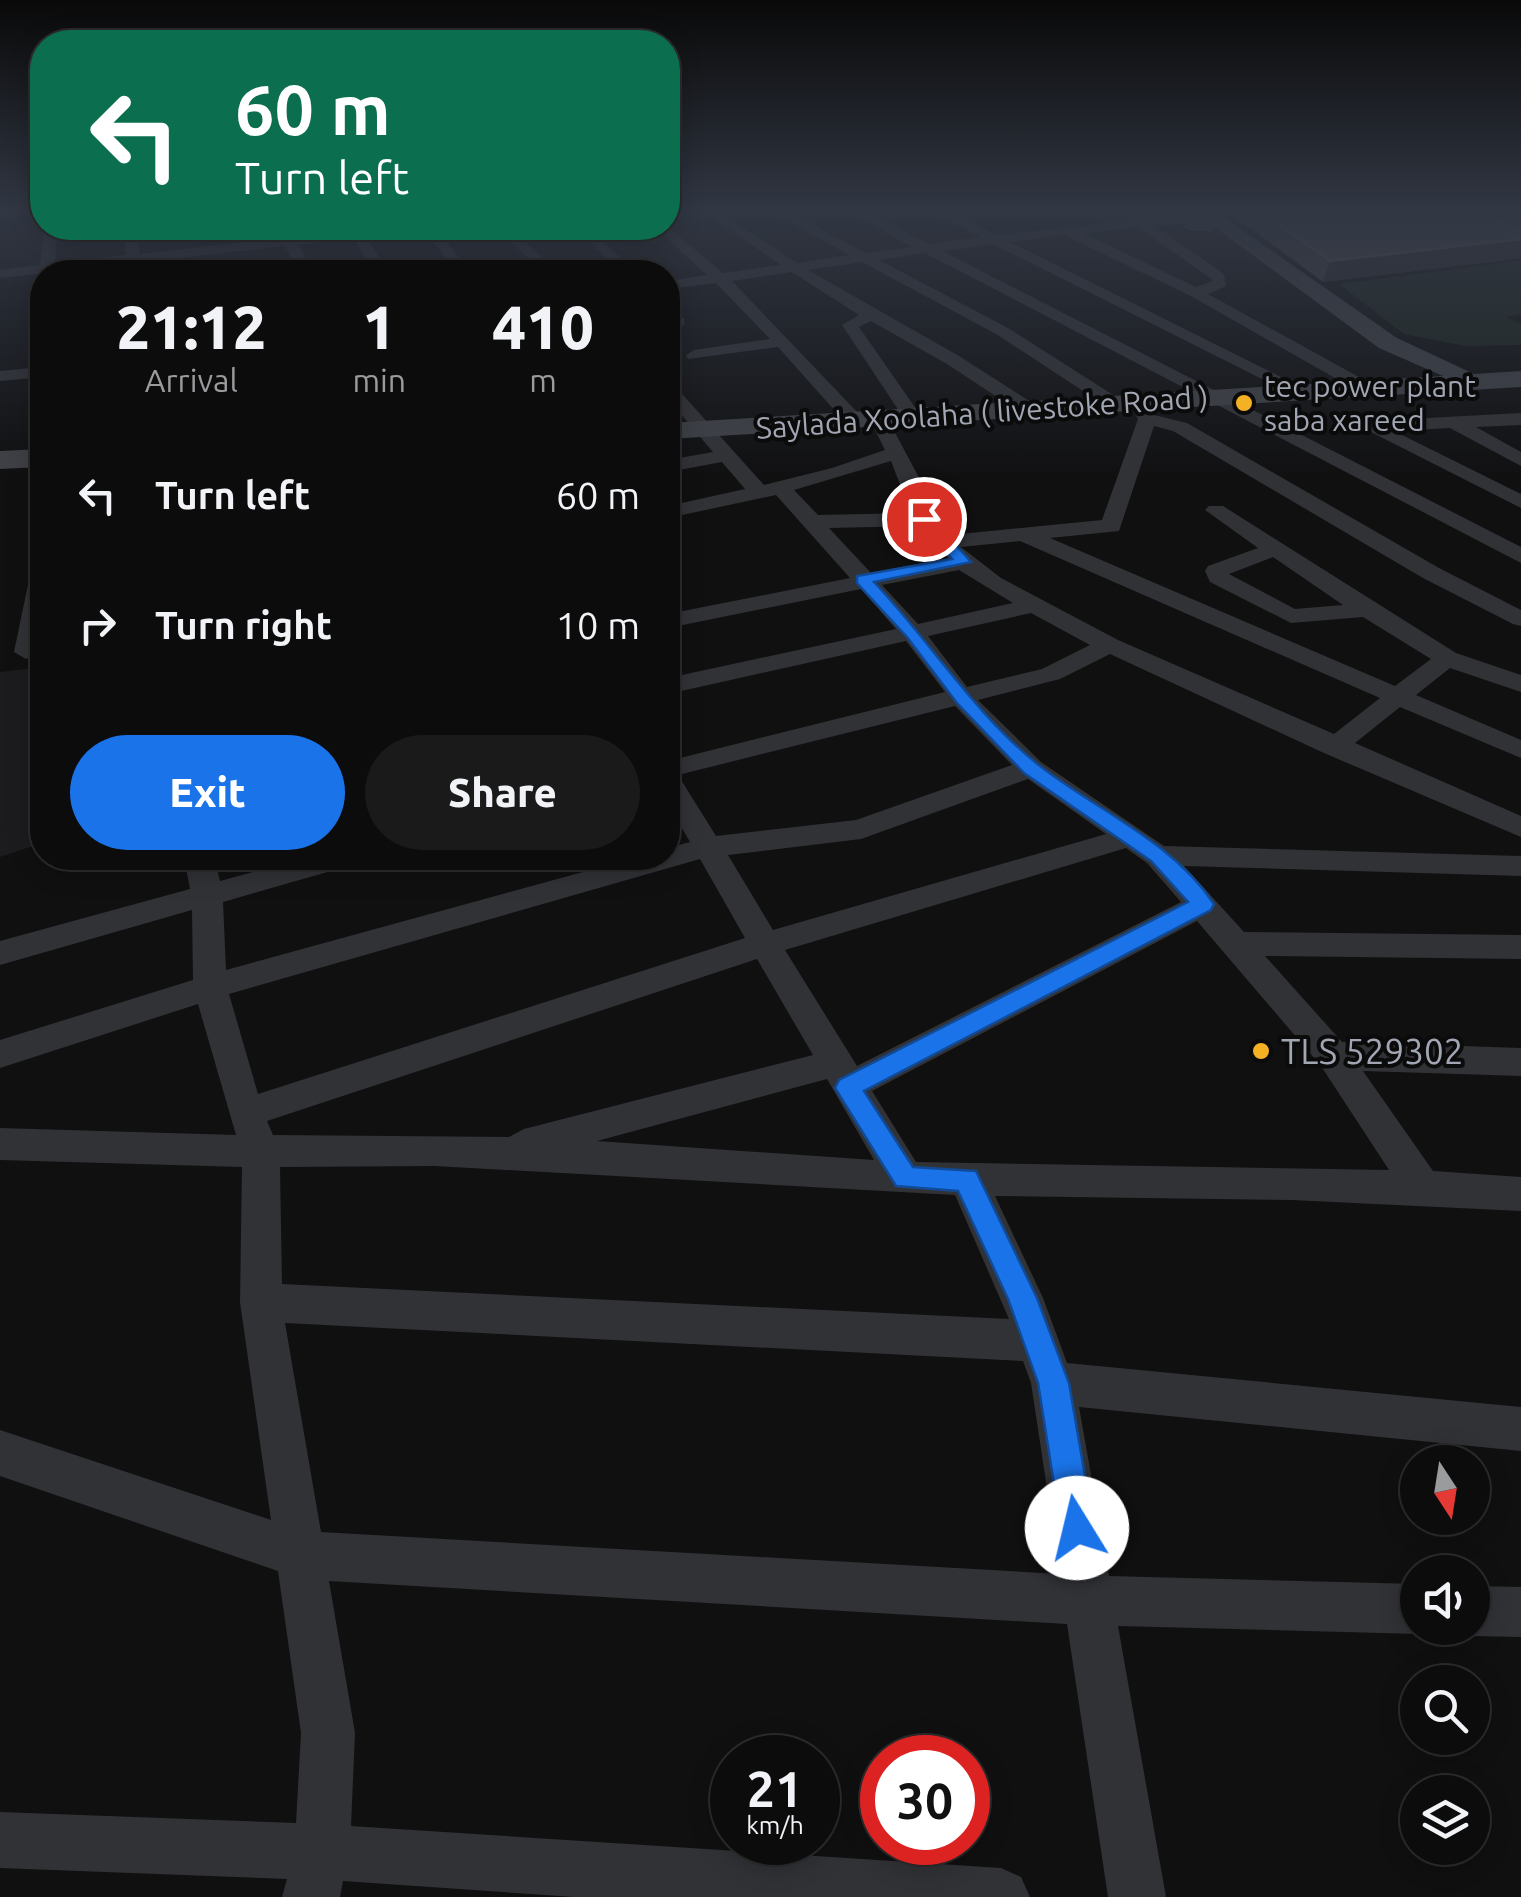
<!DOCTYPE html>
<html lang="en">
<head>
<meta charset="utf-8">
<style>
  :root { --surface:#0c0c0d; --page:#1a1a1b; --text:#f1f3f6; --muted:#9a9b9d; --line:#2c2c2e; --accent:#1a73e8 }
  body { margin:0; font-family:Ubuntu,sans-serif; background:var(--page); color:var(--text); height:100vh; display:flex; flex-direction:column; font-size:38px; white-space:nowrap }
  * { box-sizing:border-box; margin:0 }
  p { font-size:32px; color:var(--muted) }
  .icon { flex:none; width:55px; height:55px; fill:none; stroke:currentColor; stroke-width:2; stroke-linecap:round; stroke-linejoin:round }
  .map { position:relative; flex:1; overflow:hidden }
  .sheet { position:absolute; left:30px; top:260px; width:650px; height:610px; display:flex; flex-direction:column; background:var(--surface); border-radius:40px; box-shadow:0 5px 25px #0003,0 0 0 2px var(--line) }
  .sheet>* { flex:none }
  .top-card { position:absolute; left:30px; top:30px; width:650px; height:210px; border-radius:40px; box-shadow:0 5px 25px #0003,0 0 0 2px var(--line); background:#0b6e4f; color:#fff; overflow:hidden }
  .needle { width:65px; rotate:168deg }
  .fabs { position:absolute; left:1400px; top:1445px; display:grid; gap:20px }
  .fabs a { display:grid; place-items:center; width:90px; height:90px; border-radius:50%; background:var(--surface); box-shadow:0 5px 25px #0003,0 0 0 2px var(--line); font-size:50px }
  .speed { position:absolute; left:710px; top:1735px; display:flex; gap:20px; font-size:50px; font-weight:700; text-align:center }
  .speed>* { display:grid; place-content:center; width:130px; height:130px; border-radius:50%; background:var(--surface); box-shadow:0 5px 25px #0003,0 0 0 2px var(--line); line-height:1 }
  .speed small { font-size:25px; font-weight:400 }
  .speed .limit { border:15px solid #d22; background:#fff; color:#111 }
  .pin { position:absolute; display:grid; place-items:center; width:85px; height:85px; color:#fff; margin:-42px; border:5px solid #fff; border-radius:50%; box-shadow:0 2px 10px #0007 }
  .me { position:absolute; width:110px; margin:-55px; rotate:351deg; stroke-linejoin:round; filter:drop-shadow(0 0 8px #0008) }
  .turn { display:flex; align-items:center; gap:35px; height:210px; padding:0 40px; font-size:45px }
  .turn .icon { width:130px; height:130px; stroke-width:2.5 }
  .turn b { display:block; font-size:70px; line-height:85px }
  .eta { display:flex; justify-content:space-evenly; align-items:center; height:170px; text-align:center }
  .eta b { font-size:60px; font-weight:800; line-height:70px }
  .cta { display:flex; gap:20px; margin-top:auto; padding:20px 40px }
  .cta a { flex:1; height:115px; border-radius:60px; background:var(--accent); color:#fff; font-size:40px; font-weight:800; line-height:115px; text-align:center }
  .cta a+a { background:var(--page); color:var(--text) }
  ul { padding:0; list-style:none }
  li { display:flex; align-items:center; gap:30px; height:130px; padding:0 40px }
  li div { flex:1 }
  li b { display:block; font-size:38px }
  li em { font-style:normal }
  .map>svg:first-child { display:block }
</style>
</head>
<body>
<div class="map">
<svg width="1521" height="1897" viewBox="0 0 1521 1897">
  <rect width="100%" height="100%" fill="#101011"/>
  <path fill="#1c1c1e" d="M 42,667 L 42,843 L 0,857 L 0,672 Z"/>
  <path fill="#1c241d" d="M 1521,261 L 1521,314 L 1506,317 L 1521,324 L 1521,345 L 1465,346 L 1404,334 L 1339,284 Z"/>
  <g fill="none" stroke-linecap="round" stroke-linejoin="round">
    <g fill="#313236" fill-rule="evenodd">
      <path d="M 703,212 L 719,212 L 797,263 L 849,255 L 772,212 L 789,212 L 866,253 L 912,247 L 850,212 L 867,212 L 929,244 L 980,237 L 933,212 L 950,212 L 997,235 L 1129,221 L 1129,215 L 1144,219 L 1213,214 L 1215,217 L 1208,221 L 1155,226 L 1224,274 L 1226,286 L 1208,294 L 1368,382 L 1368,390 L 1356,390 L 1191,296 L 1064,235 L 1010,242 L 1309,391 L 1306,395 L 1294,395 L 993,244 L 942,251 L 1521,547 L 1521,563 L 925,253 L 879,260 L 1008,328 L 1121,400 L 1121,408 L 1109,408 L 996,334 L 862,262 L 808,270 L 959,356 L 1037,406 L 1037,414 L 1023,414 L 947,364 L 871,321 L 859,327 L 921,416 L 919,420 L 905,420 L 842,325 L 859,315 L 792,272 L 732,281 L 859,414 L 859,422 L 845,422 L 778,347 L 688,359 L 686,355 L 694,350 L 770,339 L 716,283 L 668,289 L 668,281 L 707,275 L 655,228 L 668,227 L 723,273 L 781,265 ZM 1139,228 L 1212,279 L 1213,281 L 1196,287 L 1083,233 Z"/>
      <path d="M 44,228 L 57,228 L 55,263 L 126,255 L 123,228 L 136,228 L 140,254 L 281,238 L 277,228 L 289,228 L 294,237 L 348,231 L 347,228 L 415,228 L 366,237 L 389,272 L 375,272 L 353,238 L 299,245 L 313,272 L 299,272 L 285,246 L 142,262 L 143,272 L 129,272 L 127,264 L 0,278 L 0,270 L 40,265 Z"/>
      <path d="M 422,228 L 435,228 L 471,272 L 457,272 Z"/>
      <path d="M 496,228 L 510,228 L 558,272 L 543,272 Z"/>
      <path d="M 577,228 L 590,228 L 635,272 L 620,272 Z"/>
      <path d="M 668,307 L 684,319 L 684,325 L 672,325 L 668,321 Z"/>
      <path d="M 42,324 L 42,387 L 36,386 L 32,378 L 0,381 L 0,371 L 31,368 L 34,329 Z"/>
      <path d="M 668,384 L 674,385 L 764,485 L 832,468 L 885,450 L 869,418 L 878,412 L 885,414 L 923,485 L 934,517 L 950,535 L 1102,520 L 1138,419 L 1129,403 L 1138,398 L 1144,399 L 1154,415 L 1187,423 L 1439,568 L 1521,610 L 1521,626 L 1513,624 L 1423,578 L 1173,431 L 1154,426 L 1119,531 L 1050,538 L 1395,686 L 1431,659 L 1363,617 L 1291,623 L 1210,582 L 1205,571 L 1208,566 L 1258,548 L 1205,510 L 1209,506 L 1223,506 L 1456,653 L 1521,675 L 1521,692 L 1450,668 L 1416,695 L 1521,740 L 1521,758 L 1400,707 L 1355,743 L 1521,816 L 1521,837 L 1324,753 L 1110,654 L 1060,679 L 978,700 L 1041,762 L 1164,846 L 1521,856 L 1521,876 L 1184,866 L 1244,932 L 1521,935 L 1521,959 L 1265,956 L 1342,1042 L 1521,1048 L 1521,1076 L 1363,1071 L 1433,1171 L 1521,1177 L 1521,1211 L 1292,1200 L 995,1196 L 1043,1298 L 1067,1363 L 1521,1407 L 1521,1451 L 1079,1407 L 1109,1576 L 1418,1584 L 1418,1628 L 1433,1628 L 1418,1634 L 1118,1626 L 1166,1897 L 1108,1897 L 1067,1624 L 329,1581 L 355,1733 L 351,1826 L 1001,1868 L 1021,1877 L 1030,1897 L 574,1897 L 343,1881 L 340,1897 L 282,1897 L 287,1879 L 0,1868 L 0,1812 L 296,1823 L 301,1733 L 278,1571 L 0,1476 L 0,1430 L 271,1520 L 240,1302 L 242,1167 L 0,1160 L 0,1128 L 236,1135 L 198,1004 L 0,1068 L 0,1040 L 193,980 L 192,910 L 0,965 L 0,941 L 190,889 L 184,858 L 214,858 L 220,881 L 306,858 L 356,858 L 352,865 L 223,902 L 226,970 L 634,858 L 668,858 L 668,848 L 690,842 L 668,804 L 668,761 L 945,692 L 906,641 L 668,694 L 668,678 L 896,629 L 861,589 L 668,628 L 668,614 L 850,578 L 776,495 L 668,518 L 668,506 L 745,489 L 722,462 L 668,472 L 668,460 L 713,452 L 668,399 ZM 891,461 L 911,513 L 818,515 L 794,490 ZM 918,526 L 948,558 L 871,573 L 829,528 ZM 1020,541 L 1380,698 L 1334,734 L 1118,640 L 1001,578 L 961,547 ZM 1273,557 L 1343,605 L 1295,609 L 1229,574 ZM 959,570 L 1013,603 L 918,624 L 882,585 ZM 1031,613 L 1090,645 L 1042,669 L 967,687 L 928,636 ZM 955,706 L 1012,765 L 856,820 L 716,836 L 678,775 ZM 1028,779 L 1106,834 L 773,930 L 728,855 L 861,839 ZM 1126,848 L 1147,863 L 1181,902 L 857,1066 L 785,950 ZM 700,859 L 745,938 L 258,1094 L 229,994 ZM 1197,921 L 1321,1066 L 1389,1170 L 916,1162 L 872,1091 ZM 757,959 L 813,1055 L 524,1129 L 509,1137 L 273,1135 L 267,1121 ZM 827,1079 L 874,1160 L 597,1141 ZM 435,1166 L 955,1195 L 1009,1319 L 282,1284 L 280,1167 ZM 285,1323 L 1023,1361 L 1031,1383 L 1060,1574 L 321,1532 Z"/>
      <path d="M 1521,413 L 1521,425 L 1476,427 L 1521,452 L 1521,466 L 1450,428 L 1394,431 L 1521,494 L 1521,508 L 1361,427 L 1370,421 Z"/>
      <path d="M 42,563 L 42,629 L 38,652 L 26,659 L 14,652 L 31,570 Z"/>
      <path d="M 1472,1586 L 1521,1587 L 1521,1637 L 1472,1636 L 1454,1629 L 1472,1628 Z"/>
    </g>
    <g fill="#3f4146" fill-rule="evenodd">
      <path d="M 1194,212 L 1216,212 L 1397,338 L 1474,374 L 1521,371 L 1521,387 L 668,439 L 668,423 L 1443,376 L 1379,348 Z"/>
      <path d="M 42,449 L 42,467 L 0,469 L 0,451 Z"/>
    </g>
  </g>
  <g fill="#414247">
    <path d="M 1187,212 L 1217,212 L 1213,231 L 1190,231 L 1184,227 Z"/>
    <path d="M 1224,212 L 1521,212 L 1521,258 L 1323,282 L 1253,230 Z"/>
  </g>
  <path fill="#292a2d" d="M 1521,239 L 1521,258 L 1323,282 L 1330,261 Z"/>
  <path fill="#4c4d53" stroke="#595b62" stroke-width="2.5" d="M 1262,212 L 1474,212 L 1521,231 L 1521,239 L 1330,261 Z"/>
  <linearGradient id="sky" x2="0" y2="1"><stop stop-color="#090909"/><stop offset="0.44" stop-color="#313743"/><stop offset="1" stop-color="#313743" stop-opacity="0"/></linearGradient>
  <rect width="1521" height="478" fill="url(#sky)"/>
  <path fill="#1a73e8" stroke="#114b97" stroke-width="2.5" d="M 919,516 L 930,516 L 971,562 L 874,582 C 930,641 976,716 1040,766 C 1098,811 1172,841 1214,904 L 1211,910 L 864,1091 L 913,1167 L 976,1171 L 1037,1298 L 1069,1383 L 1094,1528 L 1089,1540 L 1077,1544 L 1065,1540 L 1061,1528 L 1038,1383 L 1008,1299 L 958,1191 L 896,1186 L 835,1088 L 839,1080 L 1188,902 L 1151,861 L 1024,773 L 957,703 L 907,637 L 857,583 L 857,576 L 952,559 L 919,522 Z"/>
  <g fill="#f5b124" stroke="#0b0b0c" stroke-width="4">
    <circle cx="1244" cy="403" r="10"/>
    <circle cx="1261" cy="1051" r="10"/>
  </g>
  <g text-anchor="middle" dominant-baseline="central" stroke-width="8" stroke-linejoin="round" paint-order="stroke">
    <g font-size="30" fill="#a1a6b3" stroke="#0b0b0c" text-anchor="start">
      <text x="1264" y="386">tec power plant<tspan x="1264" dy="34">saba xareed</tspan></text>
    </g>
    <g font-size="30" fill="#a1a6b3" stroke="#0b0b0c">
      <text transform="translate(982 412) rotate(-4)">Saylada Xoolaha ( livestoke Road )</text>
    </g>
    <g font-size="35" fill="#a1a6b3" stroke="#0b0b0c" text-anchor="start">
      <text x="1281" y="1051">TLS 529302</text>
    </g>
  </g>
</svg>
<div class="fabs">
<a><svg class="needle" viewBox="-14 -14 28 28"><path d="M0-13l5 13h-10z" fill="#e53935"/><path d="M0 13l5-13h-10z" fill="#9a9b9d"/></svg></a>
<a><svg class="icon" aria-label="sound" viewBox="0 0 24 24"><path d="M4 9h4l5-4v14l-5-4H4zM17 9q2 3 0 6"/></svg></a>
<a><svg class="icon" aria-label="search" viewBox="0 0 24 24"><circle cx="10" cy="10" r="6"/><path d="M15 15l6 6"/></svg></a>
<a><svg class="icon" aria-label="layers" viewBox="0 0 24 24"><path d="M12 4l9 5-9 5-9-5zM3 14l9 5 9-5"/></svg></a>
</div>
<div class="speed"><div>21<small>km/h</small></div><div class="limit">30</div></div>
<div class="pin" style="left:924px;top:519px;background:#d93025"><svg class="icon" aria-label="arrive" viewBox="0 0 24 24"><path d="M6 21V4h12l-3 4 3 4H6"/></svg></div>
<svg class="me" style="left:1077px;top:1528px" viewBox="-20 -20 40 40"><circle r="19" fill="#fff"/><path d="M0-13L10 11 0 6-10 11z" fill="#1a73e8"/></svg>
<div class="top-card">
<div class="turn"><svg class="icon" aria-label="left" viewBox="0 0 24 24"><path d="M17 20v-9H6M10 6l-5 5 5 5"/></svg><div><b>60 m</b>Turn left</div></div>
</div>
<section class="sheet">
<div class="eta">
<div><b>21:12</b><p>Arrival</p></div>
<div><b>1</b><p>min</p></div>
<div><b>410</b><p>m</p></div>
</div>
<ul>
<li><svg class="icon" aria-label="left" viewBox="0 0 24 24"><path d="M17 20v-9H6M10 6l-5 5 5 5"/></svg><div><b>Turn left</b></div><em>60 m</em></li>
<li><svg class="icon" aria-label="right" viewBox="0 0 24 24"><path d="M7 20v-9h11M14 6l5 5-5 5"/></svg><div><b>Turn right</b></div><em>10 m</em></li>
</ul>
<div class="cta"><a>Exit</a><a>Share</a></div>
</section>
</div>
</body>
</html>
